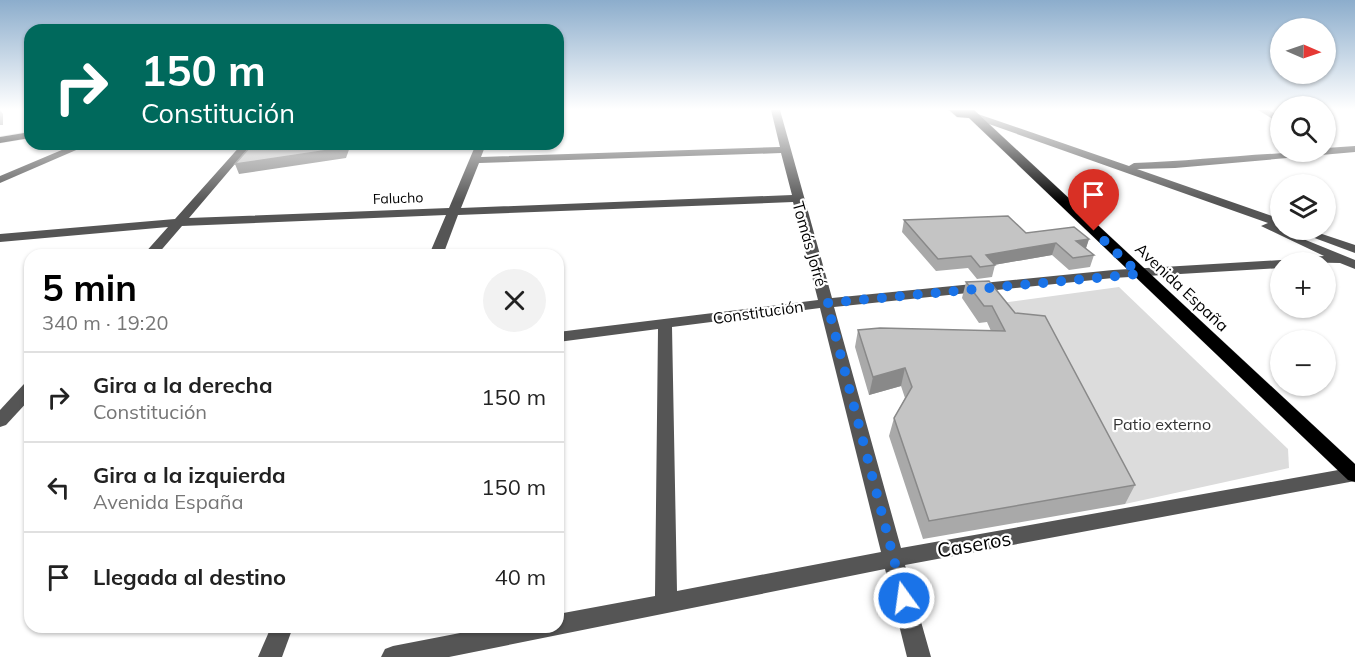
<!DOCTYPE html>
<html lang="es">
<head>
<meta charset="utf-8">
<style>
  :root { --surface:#fff; --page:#f2f2f2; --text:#222; --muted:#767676; --line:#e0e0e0; --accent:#000 }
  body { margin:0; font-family:Mulish,sans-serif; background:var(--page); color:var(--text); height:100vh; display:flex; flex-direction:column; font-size:22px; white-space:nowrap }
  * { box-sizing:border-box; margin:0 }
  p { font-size:20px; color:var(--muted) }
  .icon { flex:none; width:33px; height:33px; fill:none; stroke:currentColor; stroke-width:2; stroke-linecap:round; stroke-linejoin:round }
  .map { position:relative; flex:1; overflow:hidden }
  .drawer { position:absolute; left:24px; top:249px; width:540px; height:384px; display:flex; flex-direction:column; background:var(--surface); border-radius:18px; box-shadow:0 2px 4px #0004 }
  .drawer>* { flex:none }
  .banner { position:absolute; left:24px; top:24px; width:540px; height:126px; border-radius:18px; box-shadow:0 2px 4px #0004; background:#00695c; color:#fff; overflow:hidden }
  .needle { width:39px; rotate:92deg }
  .tools { position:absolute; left:1270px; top:18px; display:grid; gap:12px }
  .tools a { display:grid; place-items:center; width:66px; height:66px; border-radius:50%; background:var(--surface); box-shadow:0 2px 4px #0004; font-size:30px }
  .pin { position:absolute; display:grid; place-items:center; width:51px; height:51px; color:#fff; margin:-62px -26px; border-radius:50% 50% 50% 0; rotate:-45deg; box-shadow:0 0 6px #0007 }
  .pin .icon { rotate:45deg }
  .me { position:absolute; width:66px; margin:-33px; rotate:346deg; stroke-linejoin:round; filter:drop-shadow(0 0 4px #0008) }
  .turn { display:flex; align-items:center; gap:21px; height:126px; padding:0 18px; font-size:27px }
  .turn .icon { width:78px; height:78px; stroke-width:2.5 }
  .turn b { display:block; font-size:42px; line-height:51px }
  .round { display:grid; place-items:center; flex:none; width:63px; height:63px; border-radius:32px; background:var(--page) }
  .headline { display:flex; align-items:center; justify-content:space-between; height:102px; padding:0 18px }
  h1 { font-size:36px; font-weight:700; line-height:45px; color:var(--accent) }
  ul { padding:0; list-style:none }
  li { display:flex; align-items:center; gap:18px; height:90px; padding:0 18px; border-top:2px solid var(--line) }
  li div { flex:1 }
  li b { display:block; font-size:22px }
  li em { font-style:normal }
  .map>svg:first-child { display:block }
</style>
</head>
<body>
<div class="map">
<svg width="1355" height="657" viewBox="0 0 1355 657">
  <rect width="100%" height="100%" fill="#fff"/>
  <path fill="#dcdcdc" d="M 1119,287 L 1288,449 L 1289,468 L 1125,504 L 1001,303 Z"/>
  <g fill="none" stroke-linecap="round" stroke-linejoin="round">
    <g stroke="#dbdbdb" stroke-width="1">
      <g id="major">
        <path d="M 949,110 L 974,110 L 1355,464 L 1355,482 L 1348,480 L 969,118 L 957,117 Z"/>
        <path d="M 30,132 L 30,138 L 0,143 L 0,137 Z"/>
      </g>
    </g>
    <g fill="#555" fill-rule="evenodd">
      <path d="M 771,110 L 780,110 L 832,298 L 1113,270 L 1281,260 L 1287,262 L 1281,262 L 1281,268 L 1113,278 L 834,307 L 901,548 L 1355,467 L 1355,481 L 905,565 L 931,657 L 907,657 L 885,569 L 449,657 L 381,657 L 385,649 L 393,646 L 491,627 L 558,627 L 558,614 L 655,596 L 658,329 L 558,342 L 558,332 L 818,300 L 793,202 L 458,215 L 443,255 L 429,255 L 446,215 L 182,226 L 157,255 L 143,255 L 168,227 L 0,242 L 0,234 L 175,219 L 242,144 L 252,144 L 189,218 L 449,208 L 476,144 L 486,144 L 481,157 L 780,147 ZM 781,153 L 792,195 L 461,208 L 479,163 ZM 820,308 L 881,552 L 677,591 L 672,327 Z"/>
      <path d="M 1258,110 L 1269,110 L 1281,117 L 1281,124 Z"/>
      <path d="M 969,113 L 975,113 L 1129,166 L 1134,163 C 1198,161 1262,152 1326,152 L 1326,148 L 1355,146 L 1355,152 L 1175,168 L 1137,169 L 1281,219 L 1281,227 L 1275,225 L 1281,230 L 1355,260 L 1355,269 L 1340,263 L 1291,262 L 1297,258 L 1324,256 L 1261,226 L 1268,223 L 969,117 Z"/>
      <path d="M 76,144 L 90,144 L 0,183 L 0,176 Z"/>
      <path d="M 1293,230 L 1310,230 L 1355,245 L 1355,253 Z"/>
      <path d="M 30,382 L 30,399 L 6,425 L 0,427 L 0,410 L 24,384 Z"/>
      <path d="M 271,627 L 293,627 L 282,657 L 258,657 Z"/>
    </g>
    <use href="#major" fill="#000" fill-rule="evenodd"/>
  </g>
  <g fill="#a9a9a9">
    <path d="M 904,220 L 1089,239 L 1086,248 L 1094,255 L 1090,267 L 1069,270 L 1052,255 L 994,265 L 995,265 L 992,277 L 977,279 L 968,268 L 936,271 L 902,232 Z"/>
    <path d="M 989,281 L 1135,485 L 1125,504 L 923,539 L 889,436 L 894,418 L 905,398 L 901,386 L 869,395 L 855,347 L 858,330 L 991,331 L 987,322 L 979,323 L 962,298 L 966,282 Z"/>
  </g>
  <g fill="#898989">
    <path d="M 0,110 L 3,114 L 3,125 L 0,125 Z"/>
    <path d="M 345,144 L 351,144 L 346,158 L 239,174 L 235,164 Z"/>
    <path d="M 1089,239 L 1085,251 L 1076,241 Z"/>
    <path d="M 1056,243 L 1052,255 L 982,267 L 986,255 Z"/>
    <path d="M 905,368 L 901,386 L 869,395 L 873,377 Z"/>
  </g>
  <g fill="#c4c4c4" stroke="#898989" stroke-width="1.5">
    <path d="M 264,144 L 345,144 L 343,148 L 235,164 L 250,147 L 262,146 Z"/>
    <path d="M 1008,216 L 1026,233 L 1074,227 L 1089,239 L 1076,241 L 1094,255 L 1073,258 L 1056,243 L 986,255 L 995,265 L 980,267 L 971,256 L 938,259 L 904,220 Z"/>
    <path d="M 989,281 L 1015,313 L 1045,316 L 1135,485 L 929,521 L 894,418 L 912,387 L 905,368 L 873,377 L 858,330 L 880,328 L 1005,331 L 992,306 L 984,306 L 966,282 Z"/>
  </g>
  <linearGradient id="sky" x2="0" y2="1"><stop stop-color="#8cadcc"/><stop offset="0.54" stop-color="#fff"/><stop offset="1" stop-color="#fff" stop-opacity="0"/></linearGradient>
  <rect width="1355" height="202" fill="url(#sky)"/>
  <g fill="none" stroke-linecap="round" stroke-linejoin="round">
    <path stroke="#1a73e8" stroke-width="10" stroke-dasharray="0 18" d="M 904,598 L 827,303 L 1139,274 L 1094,231"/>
  </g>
  <g text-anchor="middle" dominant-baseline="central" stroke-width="4.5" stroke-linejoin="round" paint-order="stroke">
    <g font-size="14" fill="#000" stroke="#fff">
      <text transform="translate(398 198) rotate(-2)">Falucho</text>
    </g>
    <g font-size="16" fill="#000" stroke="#fff">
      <text transform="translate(810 244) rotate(74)">Tomás Jofré</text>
      <text transform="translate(1182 287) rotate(43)">Avenida España</text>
      <text transform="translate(758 312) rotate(-8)">Constitución</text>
    </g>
    <g font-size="16" fill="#333" stroke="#fff">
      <text x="1162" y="424">Patio externo</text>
    </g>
    <g font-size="20" fill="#000" stroke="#fff">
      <text transform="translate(974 544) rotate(-10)">Caseros</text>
    </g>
  </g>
</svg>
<div class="tools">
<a><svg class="needle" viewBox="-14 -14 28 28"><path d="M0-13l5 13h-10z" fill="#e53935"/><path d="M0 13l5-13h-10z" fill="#767676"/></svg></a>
<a><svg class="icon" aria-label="search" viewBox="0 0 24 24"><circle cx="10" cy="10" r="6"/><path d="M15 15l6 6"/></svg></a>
<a><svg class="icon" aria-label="layers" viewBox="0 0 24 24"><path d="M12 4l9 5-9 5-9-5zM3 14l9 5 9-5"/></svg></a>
<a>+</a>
<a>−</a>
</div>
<div class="pin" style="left:1094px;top:231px;background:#d93025"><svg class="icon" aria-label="arrive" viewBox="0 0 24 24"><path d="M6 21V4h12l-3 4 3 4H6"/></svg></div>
<svg class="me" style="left:904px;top:598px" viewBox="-20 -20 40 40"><circle r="17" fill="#1a73e8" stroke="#fff" stroke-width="3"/><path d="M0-11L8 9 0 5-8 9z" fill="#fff"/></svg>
<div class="banner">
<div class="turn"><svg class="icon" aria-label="right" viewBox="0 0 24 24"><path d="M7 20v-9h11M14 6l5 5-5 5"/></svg><div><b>150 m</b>Constitución</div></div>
</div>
<section class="drawer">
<div class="headline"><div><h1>5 min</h1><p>340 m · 19:20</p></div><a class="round"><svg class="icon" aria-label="close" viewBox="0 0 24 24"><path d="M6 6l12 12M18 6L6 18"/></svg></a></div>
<ul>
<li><svg class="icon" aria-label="right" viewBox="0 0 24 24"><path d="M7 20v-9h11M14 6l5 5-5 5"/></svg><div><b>Gira a la derecha</b><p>Constitución</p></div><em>150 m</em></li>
<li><svg class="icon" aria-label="left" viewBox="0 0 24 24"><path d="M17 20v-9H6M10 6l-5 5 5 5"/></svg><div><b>Gira a la izquierda</b><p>Avenida España</p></div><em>150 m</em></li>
<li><svg class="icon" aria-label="arrive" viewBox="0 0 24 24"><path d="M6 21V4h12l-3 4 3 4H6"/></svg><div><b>Llegada al destino</b></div><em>40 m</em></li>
</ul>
</section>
</div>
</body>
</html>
